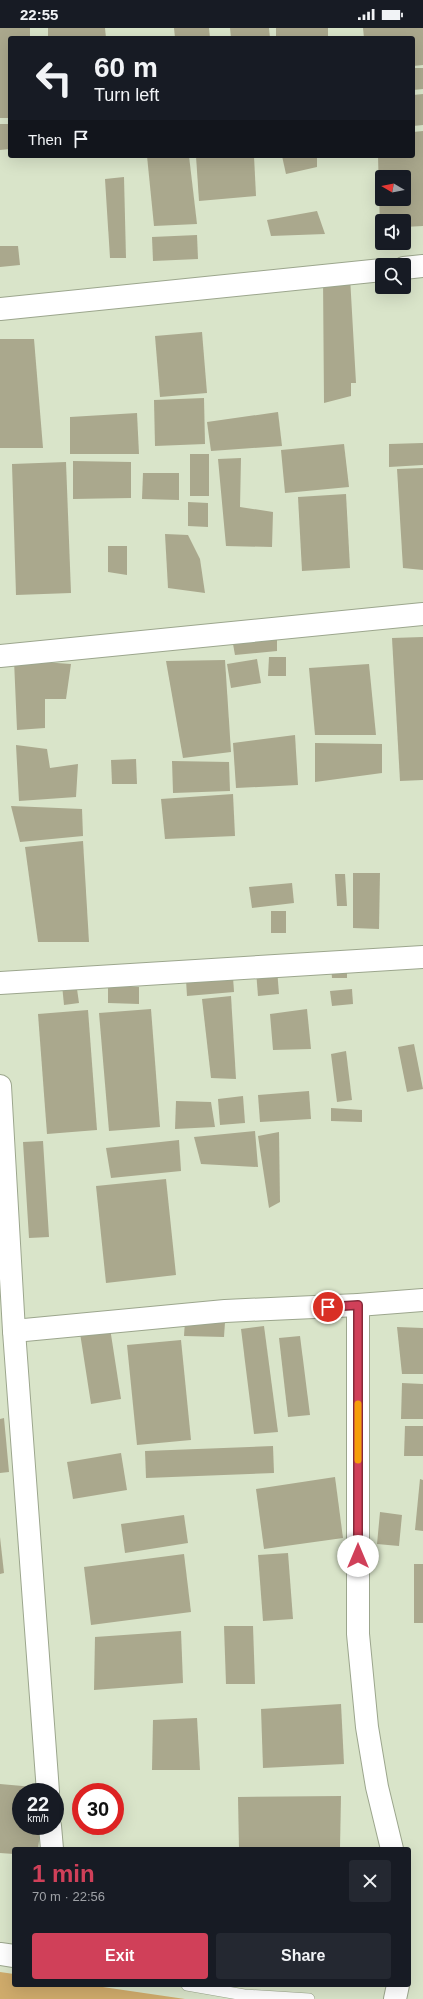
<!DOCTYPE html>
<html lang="en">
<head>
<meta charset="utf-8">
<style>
  :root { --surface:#171b24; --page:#242831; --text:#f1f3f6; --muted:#9ea1a6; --accent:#d04059 }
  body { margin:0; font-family:Helvetica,sans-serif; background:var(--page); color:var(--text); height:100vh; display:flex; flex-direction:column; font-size:15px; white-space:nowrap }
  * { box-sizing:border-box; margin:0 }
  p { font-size:13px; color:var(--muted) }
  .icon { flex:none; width:22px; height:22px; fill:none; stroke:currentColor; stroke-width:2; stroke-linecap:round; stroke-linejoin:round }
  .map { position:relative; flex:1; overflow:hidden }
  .panel { position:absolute; left:12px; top:1819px; width:399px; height:140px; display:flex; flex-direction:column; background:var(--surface); border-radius:4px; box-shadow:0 4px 16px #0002 }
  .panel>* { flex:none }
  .guide { position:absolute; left:8px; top:8px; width:407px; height:122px; border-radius:4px; box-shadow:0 4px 16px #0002; background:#171b24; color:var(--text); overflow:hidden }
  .needle { width:26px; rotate:280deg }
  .buttons { position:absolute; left:375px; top:142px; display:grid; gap:8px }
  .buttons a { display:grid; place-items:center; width:36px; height:36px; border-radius:4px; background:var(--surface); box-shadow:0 4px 16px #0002; font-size:20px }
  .speed { position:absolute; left:12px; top:1755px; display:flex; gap:8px; font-size:20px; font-weight:700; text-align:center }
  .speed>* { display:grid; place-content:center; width:52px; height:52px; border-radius:50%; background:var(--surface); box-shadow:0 4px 16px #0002; line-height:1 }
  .speed small { font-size:10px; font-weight:400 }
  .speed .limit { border:6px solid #d22; background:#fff; color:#111 }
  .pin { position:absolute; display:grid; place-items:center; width:34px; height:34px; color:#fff; margin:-17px; border:2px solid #fff; border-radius:50%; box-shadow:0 1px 4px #0007 }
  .me { position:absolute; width:44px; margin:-22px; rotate:0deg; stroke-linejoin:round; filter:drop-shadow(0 0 3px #0008) }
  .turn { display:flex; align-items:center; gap:14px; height:84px; padding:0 20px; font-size:18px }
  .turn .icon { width:52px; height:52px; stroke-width:2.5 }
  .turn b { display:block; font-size:28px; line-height:34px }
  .then { display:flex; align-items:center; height:38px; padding:0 20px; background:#0003; gap:8px; font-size:15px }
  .round { display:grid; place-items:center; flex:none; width:42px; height:42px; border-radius:4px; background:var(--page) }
  .head { display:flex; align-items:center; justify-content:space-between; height:68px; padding:0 20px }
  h1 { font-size:24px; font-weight:700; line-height:30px; color:var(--accent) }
  .button { display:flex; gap:8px; margin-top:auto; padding:8px 20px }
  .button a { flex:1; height:46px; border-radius:4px; background:var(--accent); color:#fff; font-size:16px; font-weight:700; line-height:46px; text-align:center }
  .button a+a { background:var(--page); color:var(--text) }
  .status { display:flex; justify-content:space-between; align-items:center; height:28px; padding:0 20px; background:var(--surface); direction:ltr }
  .status svg { height:11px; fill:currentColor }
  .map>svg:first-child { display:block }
</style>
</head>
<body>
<div class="status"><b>22:55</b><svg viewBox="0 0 49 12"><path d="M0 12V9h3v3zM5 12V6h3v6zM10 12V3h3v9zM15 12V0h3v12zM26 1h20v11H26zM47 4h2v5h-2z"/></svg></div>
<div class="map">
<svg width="423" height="1971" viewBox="0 0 423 1971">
  <rect width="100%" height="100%" fill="#d9e4c9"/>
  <path fill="#cfab6b" d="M 0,1944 L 14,1946 L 14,1957 L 89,1957 L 185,1971 L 0,1971 Z"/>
  <g fill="#aaa88d" fill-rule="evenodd">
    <path d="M 0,0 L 30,0 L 30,10 L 10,10 L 10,90 L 0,90 Z"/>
    <path d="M 48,0 L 105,0 L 106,10 L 48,10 Z"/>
    <path d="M 174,0 L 209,0 L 210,10 L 175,10 Z"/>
    <path d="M 230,0 L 269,0 L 270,10 L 231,10 Z"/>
    <rect x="276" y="0" width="52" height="10"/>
    <path d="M 363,0 L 423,0 L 423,37 L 413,38 L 413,10 L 364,10 Z"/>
    <path d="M 413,40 L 423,40 L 423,61 L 413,62 Z"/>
    <path d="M 423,66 L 423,97 L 413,98 L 413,67 Z"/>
    <path d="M 0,96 L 10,96 L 10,121 L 0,122 Z"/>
    <path d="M 423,103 L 423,198 L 404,199 L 404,193 L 382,193 L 382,201 L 380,201 L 378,128 L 413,128 L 413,104 ZM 382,149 L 404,149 L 404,171 L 382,171 Z"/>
    <path d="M 147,128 L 189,128 L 197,196 L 154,198 Z"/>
    <path d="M 196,128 L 254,128 L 256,168 L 199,173 Z"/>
    <path d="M 282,128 L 317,128 L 317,139 L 286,146 Z"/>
    <path d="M 124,149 L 126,230 L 110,230 L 105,151 Z"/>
    <path d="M 317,183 L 325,206 L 271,208 L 267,192 Z"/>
    <path d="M 197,207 L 198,231 L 153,233 L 152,209 Z"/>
    <path d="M 0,218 L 18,218 L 20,237 L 0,239 Z"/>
    <path d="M 350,249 L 356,355 L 351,355 L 351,368 L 324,375 L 323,250 Z"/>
    <path d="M 202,304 L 207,365 L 160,369 L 155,308 Z"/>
    <path d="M 0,311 L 34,311 L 43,420 L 0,420 Z"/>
    <path d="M 204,370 L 205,416 L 155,418 L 154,372 Z"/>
    <path d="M 278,384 L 282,418 L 211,423 L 207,394 Z"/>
    <path d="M 137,385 L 139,426 L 70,426 L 70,389 Z"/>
    <path d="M 423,415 L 423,437 L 389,439 L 389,416 Z"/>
    <path d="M 344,416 L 349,459 L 285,465 L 281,422 Z"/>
    <rect x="190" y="426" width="19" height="42"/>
    <path d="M 241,430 L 240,479 L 273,484 L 272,519 L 226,518 L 218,431 Z"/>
    <path d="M 73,433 L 131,434 L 131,470 L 73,471 Z"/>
    <path d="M 66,434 L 71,565 L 16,567 L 12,436 Z"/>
    <path d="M 423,440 L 423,542 L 403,540 L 397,441 Z"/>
    <path d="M 143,445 L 179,445 L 179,472 L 142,471 Z"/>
    <path d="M 346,466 L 350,540 L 302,543 L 298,469 Z"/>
    <path d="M 188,474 L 208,475 L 208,499 L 188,498 Z"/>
    <path d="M 165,506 L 188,507 L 200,531 L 205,565 L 168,560 Z"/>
    <path d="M 108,518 L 127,518 L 127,547 L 108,544 Z"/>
    <path d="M 277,601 L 277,623 L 235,627 L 231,605 Z"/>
    <path d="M 423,609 L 423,752 L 400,753 L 392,610 Z"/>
    <path d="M 269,629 L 286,629 L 286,648 L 268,648 Z"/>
    <path d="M 257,631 L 261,655 L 231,660 L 227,636 Z"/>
    <path d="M 14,632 L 71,636 L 66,671 L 45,671 L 45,700 L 17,702 Z"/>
    <path d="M 225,632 L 231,724 L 183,730 L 166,633 Z"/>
    <path d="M 369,636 L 376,707 L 315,707 L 309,640 Z"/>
    <path d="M 295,707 L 298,757 L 236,760 L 233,715 Z"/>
    <path d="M 315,715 L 382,716 L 382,745 L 315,754 Z"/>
    <path d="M 16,717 L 47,721 L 50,740 L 78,736 L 76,769 L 19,773 Z"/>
    <path d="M 136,731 L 137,756 L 112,756 L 111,732 Z"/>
    <path d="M 172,733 L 229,734 L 230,763 L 173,765 Z"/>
    <path d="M 233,766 L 235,808 L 165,811 L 161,771 Z"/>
    <path d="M 11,778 L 82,781 L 83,808 L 20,814 Z"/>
    <path d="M 83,813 L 89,914 L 38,914 L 25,819 Z"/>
    <path d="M 353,845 L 380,845 L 379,901 L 353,900 Z"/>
    <path d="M 335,846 L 345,846 L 347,878 L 337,878 Z"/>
    <path d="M 292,855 L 294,875 L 252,880 L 249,859 Z"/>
    <rect x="271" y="883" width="15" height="22"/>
    <path d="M 331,937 L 347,937 L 347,950 L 332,950 Z"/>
    <path d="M 277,941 L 279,966 L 258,968 L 256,943 Z"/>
    <path d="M 233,949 L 234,964 L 187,968 L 186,952 Z"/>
    <path d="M 76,954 L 79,975 L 64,977 L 62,957 Z"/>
    <path d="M 108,958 L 139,959 L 139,976 L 108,975 Z"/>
    <path d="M 352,961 L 353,976 L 332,978 L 330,963 Z"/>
    <path d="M 231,968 L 236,1051 L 211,1050 L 202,971 Z"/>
    <path d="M 151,981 L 160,1099 L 109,1103 L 99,985 Z"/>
    <path d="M 307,981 L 311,1021 L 273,1022 L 270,986 Z"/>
    <path d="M 88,982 L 97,1102 L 47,1106 L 38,986 Z"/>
    <path d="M 414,1016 L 423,1061 L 407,1064 L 398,1019 Z"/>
    <path d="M 346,1023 L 352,1072 L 337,1074 L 331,1026 Z"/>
    <path d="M 309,1063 L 311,1091 L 260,1094 L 258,1067 Z"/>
    <path d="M 243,1068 L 245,1095 L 220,1097 L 218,1071 Z"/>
    <path d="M 176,1073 L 211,1074 L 215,1099 L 175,1101 Z"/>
    <path d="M 331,1080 L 362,1082 L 362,1094 L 331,1093 Z"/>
    <path d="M 255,1103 L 258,1139 L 201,1136 L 194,1109 Z"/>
    <path d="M 279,1104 L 280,1174 L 269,1180 L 258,1108 Z"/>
    <path d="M 179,1112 L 181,1143 L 111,1150 L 106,1120 Z"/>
    <path d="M 43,1113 L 49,1209 L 29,1210 L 23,1114 Z"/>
    <path d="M 166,1151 L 176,1247 L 106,1255 L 96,1158 Z"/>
    <path d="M 185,1293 L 225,1294 L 224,1309 L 184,1308 Z"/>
    <path d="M 264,1298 L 278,1404 L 254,1406 L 241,1301 Z"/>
    <path d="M 397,1299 L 423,1300 L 423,1346 L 402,1346 Z"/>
    <path d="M 110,1300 L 121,1371 L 91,1376 L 80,1305 Z"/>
    <path d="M 300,1308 L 310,1387 L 288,1389 L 279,1310 Z"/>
    <path d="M 181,1312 L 191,1412 L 137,1417 L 127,1317 Z"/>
    <path d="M 402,1355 L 423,1356 L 423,1391 L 401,1391 Z"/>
    <path d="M 4,1390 L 9,1444 L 0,1445 L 0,1391 Z"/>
    <path d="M 405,1398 L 423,1398 L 423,1428 L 404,1428 Z"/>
    <path d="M 273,1418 L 274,1445 L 146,1450 L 145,1423 Z"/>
    <path d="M 121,1425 L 127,1462 L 73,1471 L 67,1434 Z"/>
    <path d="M 335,1449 L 343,1510 L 264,1521 L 256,1461 Z"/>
    <path d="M 420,1451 L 423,1452 L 423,1503 L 415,1502 Z"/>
    <path d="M 380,1484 L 402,1487 L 399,1518 L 377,1516 Z"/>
    <path d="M 184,1487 L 188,1515 L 125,1525 L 121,1496 Z"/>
    <path d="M 0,1509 L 4,1545 L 0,1546 Z"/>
    <path d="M 288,1525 L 293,1591 L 263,1593 L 258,1527 Z"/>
    <path d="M 184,1526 L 191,1584 L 91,1597 L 84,1539 Z"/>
    <rect x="414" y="1536" width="9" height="59"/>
    <path d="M 224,1598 L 253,1598 L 255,1656 L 226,1656 Z"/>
    <path d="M 181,1603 L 183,1655 L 94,1662 L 95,1609 Z"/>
    <path d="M 341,1676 L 344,1736 L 263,1740 L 261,1681 Z"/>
    <path d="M 197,1690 L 200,1742 L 152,1742 L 153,1692 Z"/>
    <path d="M 0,1756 L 45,1760 L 45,1764 L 21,1764 L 21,1798 L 41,1798 L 38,1821 L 14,1821 L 14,1826 L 0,1825 Z"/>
    <path d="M 341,1768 L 340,1820 L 239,1821 L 238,1769 Z"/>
  </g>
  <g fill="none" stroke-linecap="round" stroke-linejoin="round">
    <g stroke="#9ca68d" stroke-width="12">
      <path id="service" d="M 187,1957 L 244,1967 L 309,1971"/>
    </g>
    <g stroke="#9ca68d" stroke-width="24">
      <g id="minor">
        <path d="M 404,240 L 423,238"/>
        <path d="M 0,281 L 382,242"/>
        <path d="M 0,628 L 423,586"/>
        <path d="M 0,955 L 423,929"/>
        <path d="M 0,1058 L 14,1303 L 48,1764"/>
        <path d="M 358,1277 L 358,1606 L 367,1699 L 377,1759 L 392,1821"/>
        <path d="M 14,1303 L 225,1283 L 358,1277 L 423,1272"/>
        <path d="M 50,1798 L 52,1821"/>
        <path d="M 0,1926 L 14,1928"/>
        <path d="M 395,1971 L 398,1957"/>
      </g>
    </g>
    <use href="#service" stroke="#fff" stroke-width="11"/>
    <use href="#minor" stroke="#fff" stroke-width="22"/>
  </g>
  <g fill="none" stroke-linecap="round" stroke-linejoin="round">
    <g stroke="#872a3a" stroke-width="10">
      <path id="route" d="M 328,1279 L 358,1277 L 358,1528"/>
    </g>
    <use href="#route" stroke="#d04059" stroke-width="7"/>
    <path stroke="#f59e0b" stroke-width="7" d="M 358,1376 L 358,1432"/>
  </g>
</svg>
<div class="buttons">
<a><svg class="needle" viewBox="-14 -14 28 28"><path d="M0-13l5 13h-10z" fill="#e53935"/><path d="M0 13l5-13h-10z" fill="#9ea1a6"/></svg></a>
<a><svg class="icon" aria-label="sound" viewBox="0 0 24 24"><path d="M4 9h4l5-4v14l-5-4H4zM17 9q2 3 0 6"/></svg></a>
<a><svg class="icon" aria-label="search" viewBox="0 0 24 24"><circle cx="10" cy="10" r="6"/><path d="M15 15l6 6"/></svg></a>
</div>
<div class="speed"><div>22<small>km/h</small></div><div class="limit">30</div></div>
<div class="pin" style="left:328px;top:1279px;background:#d93025"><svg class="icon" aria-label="arrive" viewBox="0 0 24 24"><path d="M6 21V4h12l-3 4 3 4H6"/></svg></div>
<svg class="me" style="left:358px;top:1528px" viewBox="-20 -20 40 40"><circle r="19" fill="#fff"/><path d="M0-13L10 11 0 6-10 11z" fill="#d04059"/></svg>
<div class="guide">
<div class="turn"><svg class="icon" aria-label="left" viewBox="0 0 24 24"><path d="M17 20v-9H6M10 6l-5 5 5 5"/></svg><div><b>60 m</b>Turn left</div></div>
<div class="then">Then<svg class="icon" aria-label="arrive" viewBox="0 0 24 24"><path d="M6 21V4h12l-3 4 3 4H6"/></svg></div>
</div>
<section class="panel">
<div class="head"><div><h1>1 min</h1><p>70 m · 22:56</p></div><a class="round"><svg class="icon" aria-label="close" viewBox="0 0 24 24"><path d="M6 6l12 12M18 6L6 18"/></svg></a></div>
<div class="button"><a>Exit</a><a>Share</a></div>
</section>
</div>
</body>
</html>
